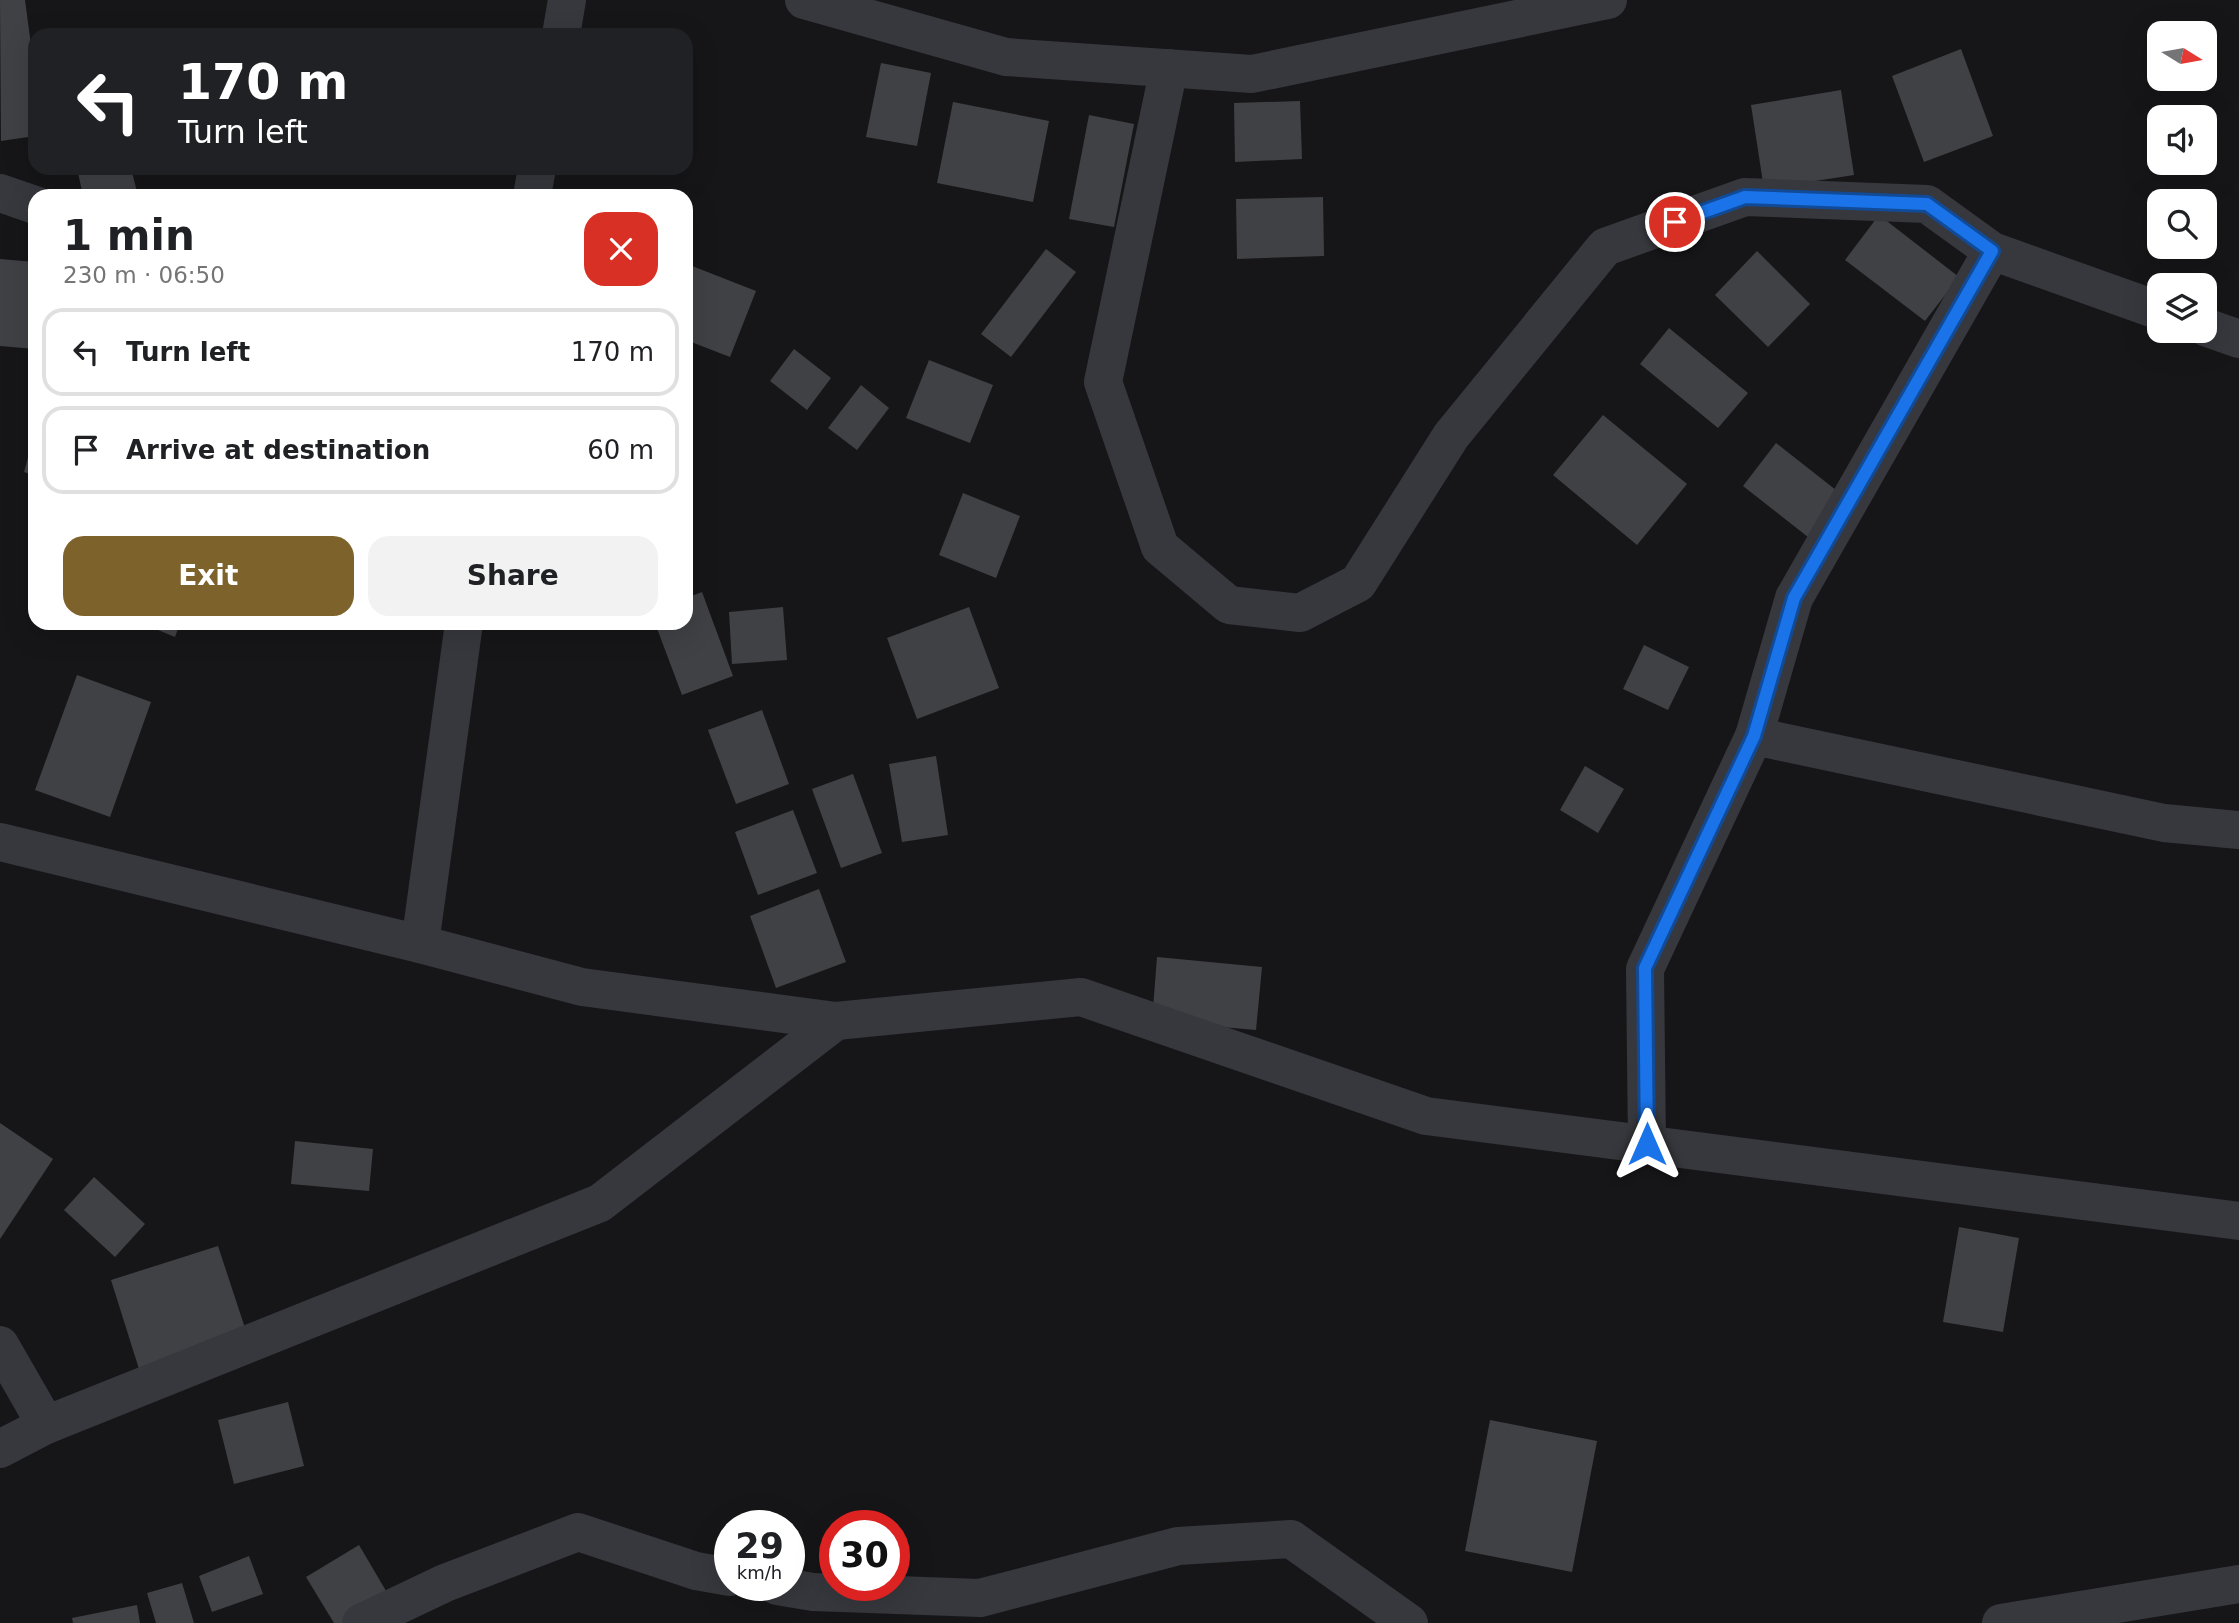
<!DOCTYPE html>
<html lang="en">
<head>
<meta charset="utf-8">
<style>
  :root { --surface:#fff; --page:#f2f2f2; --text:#202124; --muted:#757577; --line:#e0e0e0; --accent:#7e622b }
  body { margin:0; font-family:"DejaVu Sans",sans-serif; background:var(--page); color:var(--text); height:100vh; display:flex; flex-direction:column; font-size:26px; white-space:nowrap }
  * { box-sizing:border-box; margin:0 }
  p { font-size:23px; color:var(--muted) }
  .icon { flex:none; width:38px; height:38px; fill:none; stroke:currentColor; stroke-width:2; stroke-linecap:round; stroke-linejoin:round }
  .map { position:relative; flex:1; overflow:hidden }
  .panel { position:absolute; left:28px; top:189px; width:665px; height:441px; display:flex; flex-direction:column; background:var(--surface); border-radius:21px; box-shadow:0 7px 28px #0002 }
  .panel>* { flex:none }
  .top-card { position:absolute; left:28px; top:28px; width:665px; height:147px; border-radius:21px; box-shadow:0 7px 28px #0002; background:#202124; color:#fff; overflow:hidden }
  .needle { width:46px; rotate:101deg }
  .fabs { position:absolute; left:2147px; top:21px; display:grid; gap:14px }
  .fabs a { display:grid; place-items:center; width:70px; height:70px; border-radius:14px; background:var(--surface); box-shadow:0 7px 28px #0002; font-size:35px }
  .speed { position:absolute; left:714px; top:1510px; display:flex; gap:14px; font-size:35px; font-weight:700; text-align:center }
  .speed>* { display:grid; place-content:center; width:91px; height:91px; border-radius:50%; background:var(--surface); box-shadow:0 7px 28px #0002; line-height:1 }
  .speed small { font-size:18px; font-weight:400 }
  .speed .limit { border:10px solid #d22; background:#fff; color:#111 }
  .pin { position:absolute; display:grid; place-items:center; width:60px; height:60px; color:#fff; margin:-30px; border:4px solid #fff; border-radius:50%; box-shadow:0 2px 7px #0007 }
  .me { position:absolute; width:77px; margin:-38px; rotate:0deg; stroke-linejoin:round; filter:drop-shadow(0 0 5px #0008) }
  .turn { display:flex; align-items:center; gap:24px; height:147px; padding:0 35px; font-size:32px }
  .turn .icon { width:91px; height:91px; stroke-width:2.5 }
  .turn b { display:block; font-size:49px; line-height:60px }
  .round { display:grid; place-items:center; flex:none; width:74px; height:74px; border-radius:21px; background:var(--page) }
  .headline { display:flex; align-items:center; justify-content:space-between; height:119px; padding:0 35px }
  h1 { font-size:42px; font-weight:800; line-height:52px }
  .action { display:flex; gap:14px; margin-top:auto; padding:14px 35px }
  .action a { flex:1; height:80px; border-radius:21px; background:var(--accent); color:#fff; font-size:28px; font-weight:800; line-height:80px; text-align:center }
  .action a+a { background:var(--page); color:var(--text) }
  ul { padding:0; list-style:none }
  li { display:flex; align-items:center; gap:21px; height:88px; margin:0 14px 10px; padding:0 21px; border:4px solid var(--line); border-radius:21px }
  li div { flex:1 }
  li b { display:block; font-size:26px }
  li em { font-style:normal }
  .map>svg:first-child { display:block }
</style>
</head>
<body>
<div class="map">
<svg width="2239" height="1623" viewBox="0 0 2239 1623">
  <rect width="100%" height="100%" fill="#161618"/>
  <g fill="#404145">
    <path d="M 0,0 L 25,0 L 35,75 L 35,136 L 1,141 Z"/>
    <path d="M 1961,49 L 1993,136 L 1924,162 L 1892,76 Z"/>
    <path d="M 881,63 L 931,73 L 917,146 L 866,137 Z"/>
    <path d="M 1841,90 L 1854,175 L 1764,189 L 1751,105 Z"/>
    <path d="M 1300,101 L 1302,159 L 1235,162 L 1234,103 Z"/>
    <path d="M 953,102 L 1049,121 L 1033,202 L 937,183 Z"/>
    <path d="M 1089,115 L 1134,124 L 1114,227 L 1069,219 Z"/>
    <path d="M 77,168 L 131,168 L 138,196 L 83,196 Z"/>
    <path d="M 1323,197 L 1324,256 L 1237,259 L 1236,199 Z"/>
    <path d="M 1879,215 L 1959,277 L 1925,321 L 1845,260 Z"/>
    <path d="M 1046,249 L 1076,272 L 1011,357 L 981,334 Z"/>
    <path d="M 1757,251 L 1810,304 L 1768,347 L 1715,295 Z"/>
    <path d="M 0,259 L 35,262 L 35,349 L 0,346 Z"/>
    <path d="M 687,264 L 756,291 L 730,357 L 686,340 Z"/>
    <path d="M 1669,328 L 1748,393 L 1718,428 L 1640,364 Z"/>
    <path d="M 794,349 L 831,378 L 807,410 L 770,381 Z"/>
    <path d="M 929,360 L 993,385 L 970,443 L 906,418 Z"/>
    <path d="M 861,385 L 889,408 L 857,450 L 828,428 Z"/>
    <path d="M 1603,415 L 1687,484 L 1637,545 L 1553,475 Z"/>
    <path d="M 34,436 L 35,436 L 35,476 L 24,472 Z"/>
    <path d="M 1776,443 L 1841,494 L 1808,537 L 1743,486 Z"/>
    <path d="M 963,493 L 1020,516 L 996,578 L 939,555 Z"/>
    <path d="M 702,592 L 733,676 L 682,695 L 655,623 L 686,623 L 686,598 Z"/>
    <path d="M 783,607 L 787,660 L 732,664 L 729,612 Z"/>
    <path d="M 969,607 L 999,688 L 917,719 L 887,638 Z"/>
    <path d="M 141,623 L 180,623 L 175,637 Z"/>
    <path d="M 1644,645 L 1689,667 L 1668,710 L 1623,689 Z"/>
    <path d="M 77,675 L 151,702 L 110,817 L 35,790 Z"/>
    <path d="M 762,710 L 789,784 L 736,804 L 708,730 Z"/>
    <path d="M 936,756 L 948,835 L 902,842 L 889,764 Z"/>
    <path d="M 1585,766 L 1624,789 L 1598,833 L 1560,810 Z"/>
    <path d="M 853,774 L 882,853 L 841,868 L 812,789 Z"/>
    <path d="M 793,810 L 817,873 L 758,895 L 735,832 Z"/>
    <path d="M 819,889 L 846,962 L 776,988 L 750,916 Z"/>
    <path d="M 1157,957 L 1262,967 L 1256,1030 L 1152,1021 Z"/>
    <path d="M 0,1123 L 53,1159 L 0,1239 Z"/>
    <path d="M 295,1141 L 373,1149 L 369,1191 L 291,1184 Z"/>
    <path d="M 94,1177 L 145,1224 L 115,1257 L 64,1210 Z"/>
    <path d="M 1959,1227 L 2019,1238 L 2003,1332 L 1943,1322 Z"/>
    <path d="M 218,1246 L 247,1334 L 139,1369 L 111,1280 Z"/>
    <path d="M 288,1402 L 304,1466 L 234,1484 L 218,1420 Z"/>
    <path d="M 1490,1420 L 1597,1441 L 1572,1572 L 1465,1551 Z"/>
    <path d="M 359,1545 L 392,1601 L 356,1623 L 334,1623 L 306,1577 Z"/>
    <path d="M 249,1556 L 263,1594 L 212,1612 L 199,1576 Z"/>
    <path d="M 182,1583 L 194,1623 L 156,1623 L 147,1593 Z"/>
    <path d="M 137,1605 L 140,1623 L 73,1623 L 72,1618 Z"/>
  </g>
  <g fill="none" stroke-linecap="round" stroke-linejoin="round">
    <g stroke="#37383d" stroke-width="38">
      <path d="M 804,0 L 1006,57 L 1252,74 L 1608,0"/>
      <path d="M 561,35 L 567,0"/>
      <path d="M 1169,68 L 1103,382 L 1160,547 L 1229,605 L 1300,613 L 1358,583 L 1451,436 L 1605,247 L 1745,197 L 1927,204 L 1992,251 L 2160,311"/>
      <path d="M 0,193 L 35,205"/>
      <path d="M 532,196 L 537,168"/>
      <path d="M 2205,327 L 2239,339"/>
      <path d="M 1754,736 L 2164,823 L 2239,830"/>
      <path d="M 0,842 L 420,944 L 582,987 L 836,1021 L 1081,997 L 1426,1116 L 2239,1221"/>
      <path d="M 420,944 L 464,623"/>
      <path d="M 1647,1144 L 1645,969 L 1754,736 L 1794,598 L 1992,251"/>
      <path d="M 0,1345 L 46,1425"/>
      <path d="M 0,1449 L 46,1425 L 600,1203 L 836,1021"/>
      <path d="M 777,1586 L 813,1592 L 980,1598 L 1178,1546 L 1291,1539 L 1409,1623"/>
      <path d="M 361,1623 L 445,1583 L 578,1532 L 696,1571 L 730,1577"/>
      <path d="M 2001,1623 L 2239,1584"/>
    </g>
  </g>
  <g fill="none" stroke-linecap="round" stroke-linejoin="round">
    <g stroke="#114b97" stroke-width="18">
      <path id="route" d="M 1647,1144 L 1645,968 L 1754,736 L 1794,598 L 1992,251 L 1927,204 L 1745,197 L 1675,222"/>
    </g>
    <use href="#route" stroke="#1a73e8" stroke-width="12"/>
  </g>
</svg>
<div class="fabs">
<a><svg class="needle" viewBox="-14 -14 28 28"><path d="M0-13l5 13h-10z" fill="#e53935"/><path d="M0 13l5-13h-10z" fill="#757577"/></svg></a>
<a><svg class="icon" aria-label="sound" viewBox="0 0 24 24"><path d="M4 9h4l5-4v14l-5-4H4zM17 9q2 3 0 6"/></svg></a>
<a><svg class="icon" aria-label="search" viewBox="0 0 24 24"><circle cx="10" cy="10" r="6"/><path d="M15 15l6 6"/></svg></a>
<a><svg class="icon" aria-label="layers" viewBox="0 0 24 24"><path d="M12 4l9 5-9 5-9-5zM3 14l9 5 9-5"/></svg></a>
</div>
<div class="speed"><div>29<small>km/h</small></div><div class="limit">30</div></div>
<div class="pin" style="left:1675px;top:222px;background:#d93025"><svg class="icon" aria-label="arrive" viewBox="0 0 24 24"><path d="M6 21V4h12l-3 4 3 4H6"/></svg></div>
<svg class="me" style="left:1647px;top:1144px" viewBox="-20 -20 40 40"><path d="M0-17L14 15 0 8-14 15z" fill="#1a73e8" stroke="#fff" stroke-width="4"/></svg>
<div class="top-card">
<div class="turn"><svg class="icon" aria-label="left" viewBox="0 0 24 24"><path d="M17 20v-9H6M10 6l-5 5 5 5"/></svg><div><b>170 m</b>Turn left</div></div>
</div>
<section class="panel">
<div class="headline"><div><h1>1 min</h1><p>230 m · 06:50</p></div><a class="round" style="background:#d93025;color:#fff"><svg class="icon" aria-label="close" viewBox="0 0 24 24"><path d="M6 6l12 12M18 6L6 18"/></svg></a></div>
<ul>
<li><svg class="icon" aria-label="left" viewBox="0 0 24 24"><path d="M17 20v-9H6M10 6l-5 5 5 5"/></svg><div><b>Turn left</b></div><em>170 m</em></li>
<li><svg class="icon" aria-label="arrive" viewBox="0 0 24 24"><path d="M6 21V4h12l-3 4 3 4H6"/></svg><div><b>Arrive at destination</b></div><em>60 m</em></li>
</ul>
<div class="action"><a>Exit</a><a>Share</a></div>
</section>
</div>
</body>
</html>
